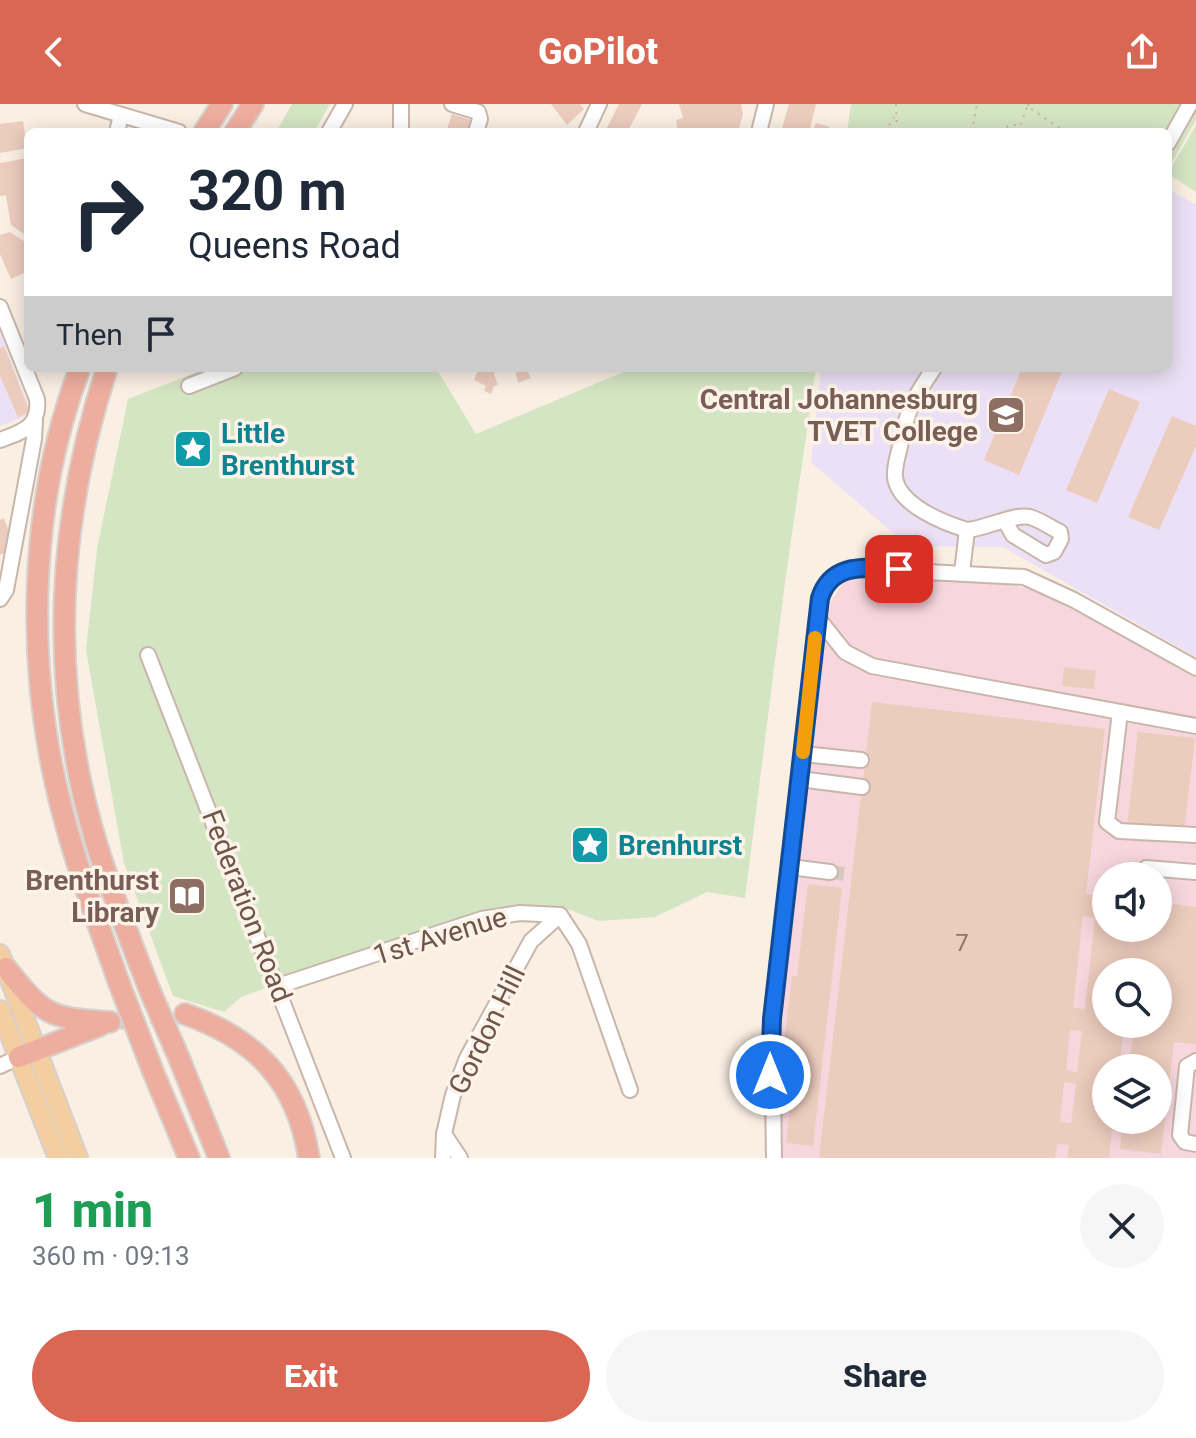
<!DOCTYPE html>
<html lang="en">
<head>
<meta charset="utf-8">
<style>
  :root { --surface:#fff; --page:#f6f6f7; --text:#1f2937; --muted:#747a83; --accent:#d96753 }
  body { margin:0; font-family:Roboto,sans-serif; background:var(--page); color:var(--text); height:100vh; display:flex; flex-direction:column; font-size:30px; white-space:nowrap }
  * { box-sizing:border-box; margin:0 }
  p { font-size:26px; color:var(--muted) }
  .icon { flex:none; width:44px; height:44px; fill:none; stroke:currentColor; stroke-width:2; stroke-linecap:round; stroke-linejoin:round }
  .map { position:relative; height:1054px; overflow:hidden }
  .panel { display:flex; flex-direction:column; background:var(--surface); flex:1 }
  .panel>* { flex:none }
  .hud { position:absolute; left:24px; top:24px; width:1148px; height:244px; border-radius:12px; box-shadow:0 4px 20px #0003; background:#fff; color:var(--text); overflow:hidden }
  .buttons { position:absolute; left:1092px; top:758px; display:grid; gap:16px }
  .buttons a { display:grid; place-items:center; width:80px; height:80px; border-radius:50%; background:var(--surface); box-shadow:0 4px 20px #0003; font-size:40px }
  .pin { position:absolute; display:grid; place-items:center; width:68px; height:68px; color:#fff; margin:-34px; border-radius:16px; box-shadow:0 4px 12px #0006 }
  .me { position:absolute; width:88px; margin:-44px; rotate:0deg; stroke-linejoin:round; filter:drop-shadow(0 0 6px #0008) }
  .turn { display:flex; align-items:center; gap:28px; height:168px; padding:0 32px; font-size:36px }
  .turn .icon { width:104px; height:104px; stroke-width:2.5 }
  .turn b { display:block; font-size:56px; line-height:68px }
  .then { display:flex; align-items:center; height:76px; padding:0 32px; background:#0003; gap:16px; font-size:30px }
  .round { display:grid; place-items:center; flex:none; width:84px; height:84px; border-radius:42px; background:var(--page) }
  .head { display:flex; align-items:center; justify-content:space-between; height:136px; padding:0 32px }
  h1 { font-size:48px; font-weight:800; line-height:60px; color:#1e9e55 }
  .action { display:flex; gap:16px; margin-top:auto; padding:16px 32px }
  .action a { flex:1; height:92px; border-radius:48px; background:var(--accent); color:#fff; font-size:32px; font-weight:800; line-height:92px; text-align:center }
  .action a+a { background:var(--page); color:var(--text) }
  header { display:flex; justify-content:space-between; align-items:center; height:104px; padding:0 32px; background:var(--accent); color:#fff; font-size:36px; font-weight:800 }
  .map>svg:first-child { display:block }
</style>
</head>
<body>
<header><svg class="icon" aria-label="back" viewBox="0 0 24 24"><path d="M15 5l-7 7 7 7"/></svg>GoPilot<svg class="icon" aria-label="share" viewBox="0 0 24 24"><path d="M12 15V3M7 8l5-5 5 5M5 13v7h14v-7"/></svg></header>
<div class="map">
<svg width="1196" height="1054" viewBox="0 0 1196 1054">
  <rect width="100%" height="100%" fill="#faefe3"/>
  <g fill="#ece0f6">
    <path d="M 1168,85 L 1196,101 L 1196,553 L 1003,443 L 908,442 L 811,358 L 821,264 L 1168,264 Z"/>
    <path d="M 0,229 L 32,310 L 0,322 Z"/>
  </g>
  <path fill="#f7d7dd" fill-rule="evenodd" d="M 846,474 L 1001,478 L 1034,486 L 1196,569 L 1196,1054 L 783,1054 L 779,914 L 830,499 ZM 1106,772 L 1158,772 L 1158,824 L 1106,824 ZM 1106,868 L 1158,868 L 1158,920 L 1106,920 ZM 1106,964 L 1158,964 L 1158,1016 L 1106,1016 Z"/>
  <g fill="#d4e5c3">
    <path d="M 292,0 L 330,0 L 314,28 L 276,28 Z"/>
    <path d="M 851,0 L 1196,0 L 1196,16 L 1168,65 L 1168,28 L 847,28 Z"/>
    <path d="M 1196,21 L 1196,88 L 1168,70 Z"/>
    <path d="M 207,264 L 436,264 L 476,330 L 633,264 L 816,264 L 785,478 L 745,794 L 707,788 L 655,813 L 599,817 L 562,803 L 473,809 L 241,893 L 224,908 L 173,892 L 124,759 L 86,546 L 97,445 L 128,295 Z"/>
  </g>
  <g fill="#ecccbd" fill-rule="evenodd">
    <path d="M 551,0 L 580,0 L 584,5 L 567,21 Z"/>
    <path d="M 619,0 L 642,0 L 629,25 L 635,28 L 605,28 Z"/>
    <path d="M 679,0 L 741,0 L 743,10 L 738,28 L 678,28 L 676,16 L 683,14 Z"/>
    <path d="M 789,0 L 816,0 L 810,24 L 814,25 L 816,19 L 830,23 L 828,28 L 781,28 Z"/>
    <path d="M 452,10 L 471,16 L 467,28 L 446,28 Z"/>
    <path d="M 23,17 L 27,44 L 0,49 L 0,20 Z"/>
    <path d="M 28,54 L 28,133 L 11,121 L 6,91 L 0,92 L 0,59 Z"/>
    <path d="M 10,128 L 28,140 L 28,167 L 11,175 L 0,150 L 0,131 Z"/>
    <path d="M 4,242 L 30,308 L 18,313 L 0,272 L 0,244 Z"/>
    <path d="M 479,264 L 496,264 L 494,270 L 498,281 L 494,282 L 491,290 L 484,287 L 486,282 L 474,276 Z"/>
    <path d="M 515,264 L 526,264 L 531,274 L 518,279 Z"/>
    <path d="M 1022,264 L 1063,265 L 1019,371 L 984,356 Z"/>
    <path d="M 1109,285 L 1140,298 L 1097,399 L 1066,386 Z"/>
    <path d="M 1172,312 L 1196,322 L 1196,342 L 1159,426 L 1128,413 Z"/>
    <path d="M 4,414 L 8,425 L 7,448 L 0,451 L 0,416 Z"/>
    <path d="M 1064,563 L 1096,567 L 1094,585 L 1062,582 Z"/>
    <path d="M 872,598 L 1105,625 L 1086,790 L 1106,792 L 1106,824 L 1158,824 L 1158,798 L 1196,803 L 1196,940 L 1174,938 L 1161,1050 L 1120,1045 L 1123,1016 L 1158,1016 L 1158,964 L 1129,964 L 1133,933 L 1123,932 L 1119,964 L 1106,964 L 1106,1016 L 1113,1016 L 1109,1054 L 1067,1054 L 1069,1041 L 1057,1040 L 1055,1054 L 819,1054 ZM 1083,812 L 1095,814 L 1085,905 L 1073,904 ZM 1106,868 L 1158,868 L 1158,920 L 1106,920 ZM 1070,926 L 1082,927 L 1077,968 L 1066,966 ZM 1064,978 L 1076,980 L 1071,1019 L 1060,1018 Z"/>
    <path d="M 1138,628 L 1195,634 L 1184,728 L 1127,721 Z"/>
    <path d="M 808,780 L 842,784 L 813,1042 L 786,1039 L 794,967 L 781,966 L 792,872 L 797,872 Z"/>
  </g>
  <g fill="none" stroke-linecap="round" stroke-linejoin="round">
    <path stroke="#d7c9bd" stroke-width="14" stroke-dasharray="14 7" stroke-linecap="butt" d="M 830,768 L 845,770"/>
    <path stroke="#d7c9bd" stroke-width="20" stroke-dasharray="20 10" stroke-linecap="butt" d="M 119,916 L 162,908 L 185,910"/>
    <g stroke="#c9b6ab" stroke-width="18">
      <g id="minor">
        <path d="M 85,0 L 179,28"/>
        <path d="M 452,0 L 478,8 L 480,15 L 476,28"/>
        <path d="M 117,28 L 121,11"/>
        <path d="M 329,28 L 345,0"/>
        <path d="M 401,28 L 401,0"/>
        <path d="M 586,28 L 599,0"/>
        <path d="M 759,28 L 766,0"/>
        <path d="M 1168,39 L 1190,0"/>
        <path d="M 0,203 L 37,295 C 40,323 22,328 0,336"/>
        <path d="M 934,264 C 912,297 908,303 900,342 C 898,352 894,363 895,373 C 898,401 944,419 967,426"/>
        <path d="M 189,282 L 235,264"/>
        <path d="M 962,468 L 967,426 C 984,425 1015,409 1030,413 C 1040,416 1050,423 1060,428 L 1061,435 L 1054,448 L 1046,451 L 1013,431 L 1005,417"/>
        <path d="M 0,495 L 6,486 L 34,335 L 35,317"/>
        <path d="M 817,513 L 845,548 L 872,562 L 1196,622"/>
        <path d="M 148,551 L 343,1054"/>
        <path d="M 1120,608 L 1107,718 L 1119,727 L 1196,731"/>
        <path d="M 803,650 L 861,656"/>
        <path d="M 800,675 L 862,683"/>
        <path d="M 790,763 L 830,768"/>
        <path d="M 1146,764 L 1196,768"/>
        <path d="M 278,882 L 482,815 L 520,809 L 560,811 L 579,840 L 630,986"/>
        <path d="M 1196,957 L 1187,962 L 1180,1031 L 1185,1038 L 1196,1040"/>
        <path d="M 0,962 L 19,953"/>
        <path d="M 444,1030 L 460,1054"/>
        <path d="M 443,1054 L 444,1030 L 453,991 L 467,954 L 531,837 L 560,811"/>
        <path d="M 774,1054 L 772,915 L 817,513 C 821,490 826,471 851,464 L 1024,473 L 1074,496 L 1196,564"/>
      </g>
    </g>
    <g stroke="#d7d0cd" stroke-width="22">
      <g id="major">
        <path d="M 0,850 L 78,1054"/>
        <path d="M 0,906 L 58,1054"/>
      </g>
    </g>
    <g stroke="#d7d0cd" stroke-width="24">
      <g id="highway">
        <path d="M 204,28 L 222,0"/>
        <path d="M 235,28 L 253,0"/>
        <path d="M 80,264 C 28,401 25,565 62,706 C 77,765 99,822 119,879"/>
        <path d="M 107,264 C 56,421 48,578 96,738 C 111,788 131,838 150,887"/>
        <path d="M 6,864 C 45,912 48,914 110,918"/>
        <path d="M 185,910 C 256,935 297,977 309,1054"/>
        <path d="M 19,953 L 101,921"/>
        <path d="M 179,954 L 219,1054"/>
        <path d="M 152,965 L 189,1054"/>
      </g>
    </g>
    <g stroke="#d1b0a1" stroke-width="2" stroke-dasharray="2 6" stroke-linecap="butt">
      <path d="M 896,0 L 897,28"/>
      <path d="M 1029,0 L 1027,2 L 1065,28"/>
      <path d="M 885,28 L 894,13"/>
      <path d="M 972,28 L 977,0"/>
      <path d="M 1000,28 L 1008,22 L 1020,20"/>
      <path d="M 1018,28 L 1027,3"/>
    </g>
    <use href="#minor" stroke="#fff" stroke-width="14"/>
    <use href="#major" stroke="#f3cea1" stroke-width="18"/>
    <use href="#highway" stroke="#eeae9f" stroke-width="20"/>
    <g stroke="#d7d0cd" stroke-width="24" stroke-linecap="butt">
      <g id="highway-bridge">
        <path d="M 119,879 L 152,965"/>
        <path d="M 150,887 L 179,954"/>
      </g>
    </g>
    <use href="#highway-bridge" stroke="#eeae9f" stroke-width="20"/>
  </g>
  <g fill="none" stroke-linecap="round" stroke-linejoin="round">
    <g stroke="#114b97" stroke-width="20">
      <path id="route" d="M 770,971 L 772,915 L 820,494 C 832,457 868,464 899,465"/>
    </g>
    <use href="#route" stroke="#1a73e8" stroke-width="14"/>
    <path stroke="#f59e0b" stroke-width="14" d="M 803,648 L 815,534"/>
  </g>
  <defs>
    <g id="university-square" transform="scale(2)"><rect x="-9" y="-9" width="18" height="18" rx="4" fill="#8d6e63" stroke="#fdf3e9"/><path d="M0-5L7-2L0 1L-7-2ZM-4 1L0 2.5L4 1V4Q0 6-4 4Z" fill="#fff"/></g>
    <g id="sight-square" transform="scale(2)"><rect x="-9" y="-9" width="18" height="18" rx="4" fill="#0f9aa8" stroke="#fdf3e9"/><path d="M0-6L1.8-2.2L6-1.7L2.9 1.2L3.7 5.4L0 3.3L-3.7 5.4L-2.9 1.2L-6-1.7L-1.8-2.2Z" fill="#fff"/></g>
    <g id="library-square" transform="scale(2)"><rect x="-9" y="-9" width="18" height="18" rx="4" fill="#8d6e63" stroke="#fdf3e9"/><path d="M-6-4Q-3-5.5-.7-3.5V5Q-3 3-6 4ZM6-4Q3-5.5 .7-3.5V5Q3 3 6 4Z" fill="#fff"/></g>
  </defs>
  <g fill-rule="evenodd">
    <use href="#university-square" x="1006" y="311"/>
    <use href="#sight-square" x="193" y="345"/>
    <use href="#sight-square" x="590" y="741"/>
    <use href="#library-square" x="187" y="792"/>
  </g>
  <g text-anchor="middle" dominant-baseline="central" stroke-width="7" stroke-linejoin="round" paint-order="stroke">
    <g font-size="24" fill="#8e7468">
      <text x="962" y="839">7</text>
    </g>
    <g font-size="28" font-weight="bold" fill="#785e54" stroke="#fdf3e9" text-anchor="end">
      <text x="978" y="295">Central Johannesburg<tspan x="978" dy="32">TVET College</tspan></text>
      <text x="159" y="776">Brenthurst<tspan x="159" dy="32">Library</tspan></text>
    </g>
    <g font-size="28" font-weight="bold" fill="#0d838f" stroke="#fdf3e9" text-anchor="start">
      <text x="221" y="329">Little<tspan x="221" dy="32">Brenthurst</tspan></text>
      <text x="618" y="741">Brenhurst</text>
    </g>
    <g font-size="28" fill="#6f564c" stroke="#fdf3e9">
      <text transform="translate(247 802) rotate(69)">Federation Road</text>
      <text transform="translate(440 832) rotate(-17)">1st Avenue</text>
      <text transform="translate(487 926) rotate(-64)">Gordon Hill</text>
    </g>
  </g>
</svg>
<div class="buttons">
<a><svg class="icon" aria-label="sound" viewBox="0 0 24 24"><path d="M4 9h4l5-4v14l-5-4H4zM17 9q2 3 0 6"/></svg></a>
<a><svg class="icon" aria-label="search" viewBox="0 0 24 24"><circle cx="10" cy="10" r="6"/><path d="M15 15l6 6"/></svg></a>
<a><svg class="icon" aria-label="layers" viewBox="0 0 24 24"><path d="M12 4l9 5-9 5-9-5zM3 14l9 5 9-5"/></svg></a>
</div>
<div class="pin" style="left:899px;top:465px;background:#d93025"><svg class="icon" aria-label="arrive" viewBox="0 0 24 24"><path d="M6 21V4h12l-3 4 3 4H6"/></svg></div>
<svg class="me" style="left:770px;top:971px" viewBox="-20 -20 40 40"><circle r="17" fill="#1a73e8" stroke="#fff" stroke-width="3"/><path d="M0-11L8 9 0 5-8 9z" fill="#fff"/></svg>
<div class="hud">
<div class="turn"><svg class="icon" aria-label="right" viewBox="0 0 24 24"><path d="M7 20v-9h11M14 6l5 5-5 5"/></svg><div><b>320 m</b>Queens Road</div></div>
<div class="then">Then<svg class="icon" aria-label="arrive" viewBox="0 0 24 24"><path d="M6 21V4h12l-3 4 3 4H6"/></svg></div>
</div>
</div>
<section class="panel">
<div class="head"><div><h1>1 min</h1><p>360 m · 09:13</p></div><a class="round"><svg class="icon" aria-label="close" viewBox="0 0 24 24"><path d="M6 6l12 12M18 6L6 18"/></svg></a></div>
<div class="action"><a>Exit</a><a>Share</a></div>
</section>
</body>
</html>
